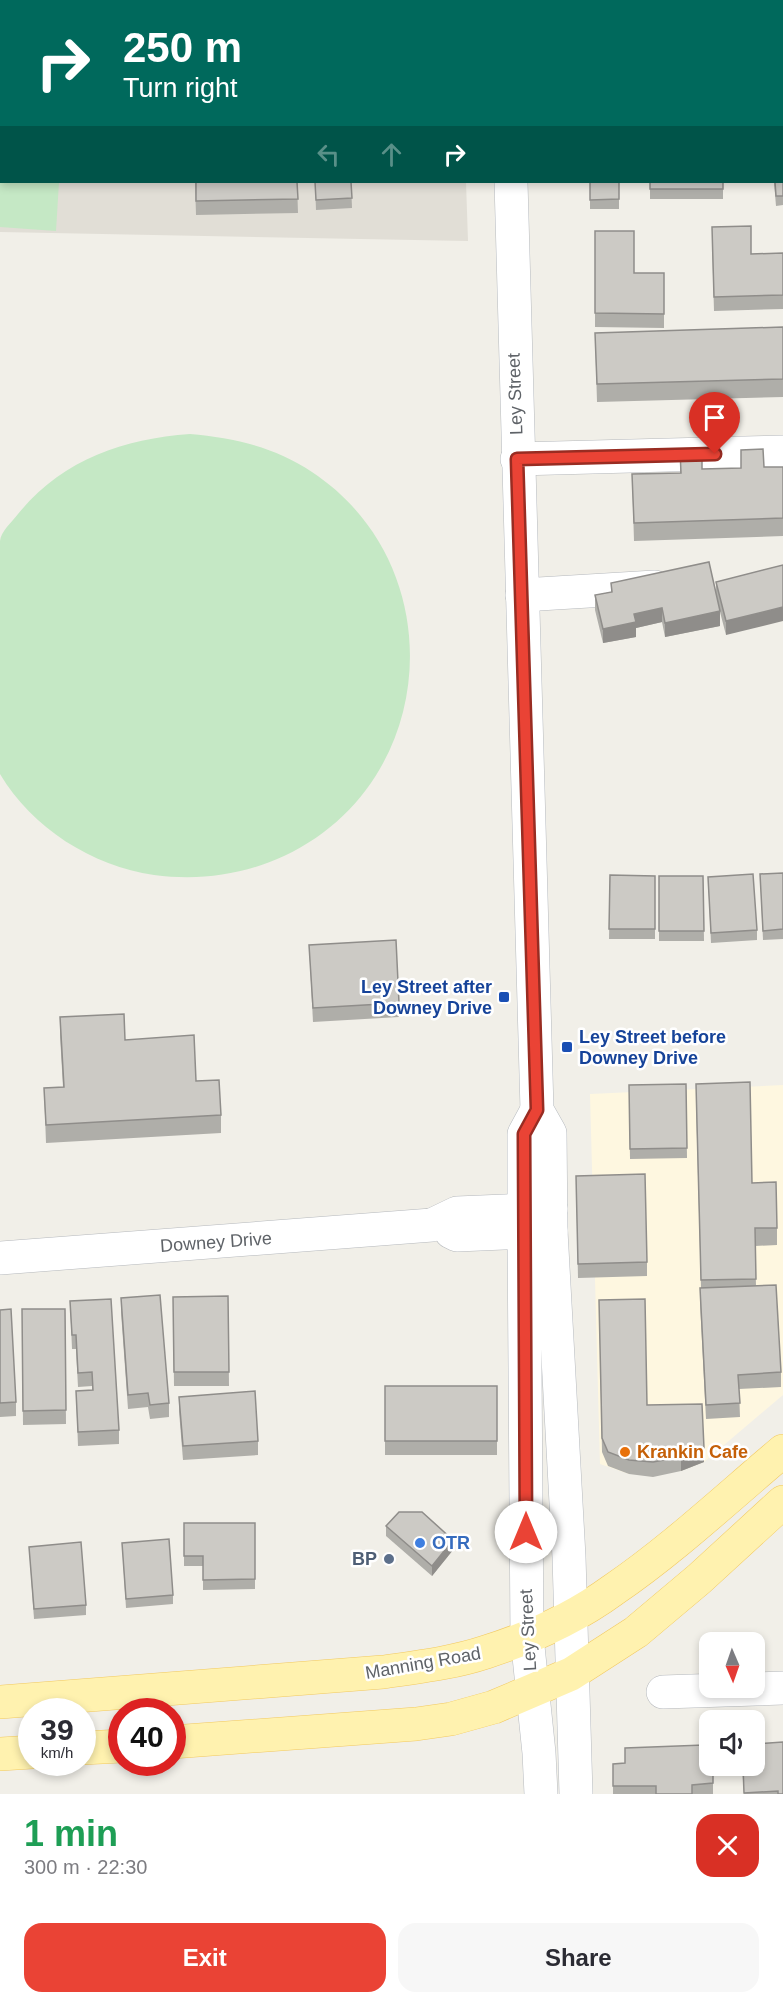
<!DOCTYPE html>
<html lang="en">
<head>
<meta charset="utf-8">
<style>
  :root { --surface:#fff; --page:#f7f7f7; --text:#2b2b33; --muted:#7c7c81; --accent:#ea4335 }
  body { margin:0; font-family:Helvetica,sans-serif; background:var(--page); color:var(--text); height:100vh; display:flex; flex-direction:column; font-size:22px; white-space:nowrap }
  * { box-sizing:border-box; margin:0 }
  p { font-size:20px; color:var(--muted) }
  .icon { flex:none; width:33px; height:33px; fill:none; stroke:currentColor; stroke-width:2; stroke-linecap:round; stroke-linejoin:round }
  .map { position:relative; height:1794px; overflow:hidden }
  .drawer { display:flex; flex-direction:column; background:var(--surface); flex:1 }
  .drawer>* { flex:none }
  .banner { position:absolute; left:0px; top:0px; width:783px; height:183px; box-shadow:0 3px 9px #0003; background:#00695c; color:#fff; overflow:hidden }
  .needle { width:39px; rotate:178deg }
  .fabs { position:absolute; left:699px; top:1632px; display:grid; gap:12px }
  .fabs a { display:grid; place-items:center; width:66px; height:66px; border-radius:12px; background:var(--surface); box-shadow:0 3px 9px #0003; font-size:30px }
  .speed { position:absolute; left:18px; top:1698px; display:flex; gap:12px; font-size:30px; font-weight:700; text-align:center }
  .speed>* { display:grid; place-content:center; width:78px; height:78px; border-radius:50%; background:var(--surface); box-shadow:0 3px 9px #0003; line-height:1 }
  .speed small { font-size:15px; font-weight:400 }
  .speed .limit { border:9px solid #d22; background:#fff; color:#111 }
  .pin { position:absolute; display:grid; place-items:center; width:51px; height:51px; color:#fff; margin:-62px -26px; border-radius:50% 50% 50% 0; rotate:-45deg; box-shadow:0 0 6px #0007 }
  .pin .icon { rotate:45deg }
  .me { position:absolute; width:66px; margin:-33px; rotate:0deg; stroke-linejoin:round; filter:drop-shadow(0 0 4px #0008) }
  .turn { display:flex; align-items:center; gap:21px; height:126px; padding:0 24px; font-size:27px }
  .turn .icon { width:78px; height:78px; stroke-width:2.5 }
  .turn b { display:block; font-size:42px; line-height:51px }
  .lanes { display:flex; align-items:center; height:57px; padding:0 24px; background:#0003; justify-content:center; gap:30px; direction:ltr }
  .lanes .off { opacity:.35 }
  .round { display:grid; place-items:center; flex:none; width:63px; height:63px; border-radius:18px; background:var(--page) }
  .head { display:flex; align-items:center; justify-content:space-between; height:102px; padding:0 24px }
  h1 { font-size:36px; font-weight:800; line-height:45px; color:#1e9e55 }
  .primary-button { display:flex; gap:12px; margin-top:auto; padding:12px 24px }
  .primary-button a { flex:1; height:69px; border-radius:18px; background:var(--accent); color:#fff; font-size:24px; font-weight:800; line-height:69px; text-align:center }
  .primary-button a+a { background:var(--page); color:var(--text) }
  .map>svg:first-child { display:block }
</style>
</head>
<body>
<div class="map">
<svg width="783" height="1794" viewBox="0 0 783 1794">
  <rect width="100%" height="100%" fill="#f1efe8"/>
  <path fill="#fef7e0" d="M 783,1085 L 783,1395 L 704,1462 L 681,1471 L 629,1474 L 600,1464 L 590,1094 Z"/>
  <path fill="#e1ded6" d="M 0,0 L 461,0 L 2,2 L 2,182 L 466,182 L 468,241 L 0,232 Z"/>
  <g fill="#c5e8c5">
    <path d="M 0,165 L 2,182 L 59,182 L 56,231 L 0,227 Z"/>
    <path d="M 190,434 C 234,438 275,447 312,472 C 454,566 439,784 284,856 C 243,875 199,881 154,875 C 92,866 32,828 0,774 C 0,721 0,667 0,614 C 0,592 0,562 0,541 C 1,531 12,522 18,514 C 62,460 122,439 190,434 Z"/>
  </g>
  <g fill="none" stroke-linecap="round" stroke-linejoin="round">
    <g stroke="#b5b8bc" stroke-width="34">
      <g id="street">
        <path d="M 517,459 L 783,452"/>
        <path d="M 522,595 L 655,587"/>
        <path d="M 451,1232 L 457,1235 L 551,1231"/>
        <path d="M 0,1258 L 432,1225 L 457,1213 L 551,1209"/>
        <path d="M 663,1692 L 783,1688"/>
      </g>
    </g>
    <g stroke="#b6babf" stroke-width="34">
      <g id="secondary">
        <path d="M 500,2 L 500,0"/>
        <path d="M 531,2 L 532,0"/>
        <path d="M 511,182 L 537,1110 L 550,1133 L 551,1231 L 569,1557 L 576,1794"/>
        <path d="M 537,1110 L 524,1134 L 524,1233 L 527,1637 L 539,1753 L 541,1794"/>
      </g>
    </g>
    <g stroke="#f2c960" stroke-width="34">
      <g id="primary">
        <path d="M 0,1702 L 383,1672 C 418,1667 453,1663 486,1652 C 530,1638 576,1617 613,1590 C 673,1549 727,1498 783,1451"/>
        <path d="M 172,1742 L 416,1724 L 451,1719 L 494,1707 L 571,1674 L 636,1632 L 699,1579 L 783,1502"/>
        <path d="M 82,1748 L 122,1746"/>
        <path d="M 0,1754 L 32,1752"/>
      </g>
    </g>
    <use href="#street" stroke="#fff" stroke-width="33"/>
    <use href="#secondary" stroke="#fff" stroke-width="33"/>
    <use href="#primary" stroke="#fff2af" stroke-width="33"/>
  </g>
  <g fill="#afaea9">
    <rect x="295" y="0" width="116" height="2"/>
    <rect x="782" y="15" width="1" height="80"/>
    <path d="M 783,125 L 783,205 L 776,206 L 774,182 Z"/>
    <path d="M 195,182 L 297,182 L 298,213 L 196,215 Z"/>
    <path d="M 315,182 L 351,182 L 352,208 L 316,210 Z"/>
    <rect x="590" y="182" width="29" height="27"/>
    <rect x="650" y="182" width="73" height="17"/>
    <path d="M 595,231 L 634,273 L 664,273 L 664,328 L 595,327 Z"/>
    <path d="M 712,241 L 751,254 L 783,253 L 783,309 L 714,311 Z"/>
    <path d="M 783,327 L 783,397 L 597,402 L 595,333 Z"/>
    <path d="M 680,450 L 702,469 L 783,467 L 783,536 L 634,541 L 632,474 L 680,473 Z"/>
    <path d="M 783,565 L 726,635 L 720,612 L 720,626 L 665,637 L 662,622 L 636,628 L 636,637 L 603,643 L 595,610 L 595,595 L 611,592 L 611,583 L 716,592 L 716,582 Z"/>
    <path d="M 783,873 L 783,939 L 763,940 L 760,874 Z"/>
    <path d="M 610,875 L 655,876 L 655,939 L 609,939 Z"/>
    <path d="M 659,876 L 703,876 L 704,941 L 659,941 Z"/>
    <path d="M 708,877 L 757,930 L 757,940 L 711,943 Z"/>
    <path d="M 309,945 L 399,1003 L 399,1017 L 313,1022 Z"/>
    <path d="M 60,1017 L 125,1040 L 196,1081 L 221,1115 L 221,1133 L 46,1143 L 44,1088 L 63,1087 L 60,1035 Z"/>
    <path d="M 686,1084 L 687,1158 L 630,1159 L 629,1085 Z"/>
    <path d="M 696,1102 L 752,1183 L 777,1228 L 777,1245 L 755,1246 L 756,1286 L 781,1372 L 781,1387 L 739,1389 L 740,1417 L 706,1419 L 700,1302 L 700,1288 L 701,1288 Z"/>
    <path d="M 576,1176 L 647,1262 L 647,1276 L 578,1278 Z"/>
    <path d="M 228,1296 L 229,1386 L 174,1386 L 173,1297 Z"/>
    <path d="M 121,1298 L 169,1403 L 169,1417 L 150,1419 L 148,1407 L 128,1409 L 121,1312 Z"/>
    <path d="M 599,1300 L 647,1405 L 704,1462 L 681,1471 L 653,1477 L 629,1474 L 608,1466 L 602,1452 Z"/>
    <path d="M 70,1301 L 119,1430 L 119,1444 L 78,1446 L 76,1391 L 92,1390 L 92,1386 L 78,1387 L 76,1349 L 72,1349 Z"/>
    <path d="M 22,1309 L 65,1309 L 66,1424 L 23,1425 Z"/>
    <path d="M 0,1310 L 16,1402 L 16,1416 L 0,1417 Z"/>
    <rect x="385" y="1386" width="112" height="69"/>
    <path d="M 179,1397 L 258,1441 L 258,1455 L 183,1460 L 179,1411 Z"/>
    <path d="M 184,1523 L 255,1523 L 255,1589 L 203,1590 L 203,1566 L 184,1566 Z"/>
    <path d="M 386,1526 L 453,1550 L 432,1576 L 386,1536 Z"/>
    <path d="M 122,1543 L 173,1595 L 173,1604 L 126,1608 Z"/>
    <path d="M 29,1547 L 86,1605 L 86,1615 L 34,1619 Z"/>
    <path d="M 613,1764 L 713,1766 L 713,1794 L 613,1794 Z"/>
    <path d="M 742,1766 L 754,1766 L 783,1794 L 744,1794 Z"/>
  </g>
  <g fill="#8f8d8a">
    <path d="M 783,607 L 783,621 L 726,635 L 726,621 Z"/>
    <path d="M 662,608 L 662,622 L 636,628 L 636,637 L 603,643 L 603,629 L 634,614 Z"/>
    <path d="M 720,611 L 720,626 L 665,637 L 665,623 Z"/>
    <path d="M 704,1448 L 704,1462 L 681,1471 L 681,1457 Z"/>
    <path d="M 453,1540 L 453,1550 L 432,1576 L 432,1566 Z"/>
  </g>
  <g fill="#cccac5" stroke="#8f8d8a" stroke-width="1.5">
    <rect x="317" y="0" width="69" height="2"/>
    <rect x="782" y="15" width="1" height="66"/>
    <path d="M 782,125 L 783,125 L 783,196 L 776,196 L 775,182 L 782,182 Z"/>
    <path d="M 196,182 L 297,182 L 298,199 L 196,201 Z"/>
    <path d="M 315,182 L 351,182 L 352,198 L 316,200 Z"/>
    <path d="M 590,182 L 619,182 L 619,199 L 590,200 Z"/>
    <rect x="650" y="182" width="73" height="7"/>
    <path d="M 751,226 L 751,254 L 783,253 L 783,295 L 714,297 L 712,227 Z"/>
    <path d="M 595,231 L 634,231 L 634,273 L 664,273 L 664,314 L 595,313 Z"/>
    <path d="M 783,327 L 783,379 L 597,384 L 595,333 Z"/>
    <path d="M 763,449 L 764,467 L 783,467 L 783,518 L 634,523 L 632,474 L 681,473 L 680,450 L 702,450 L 702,469 L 741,468 L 741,450 Z"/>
    <path d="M 709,562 L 720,611 L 665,623 L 662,608 L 634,614 L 636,622 L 603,629 L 595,595 L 612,592 L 611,583 Z"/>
    <path d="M 783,565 L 783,607 L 726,621 L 716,582 Z"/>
    <path d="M 783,873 L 783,929 L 763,931 L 760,874 Z"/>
    <path d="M 753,874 L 757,930 L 711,933 L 708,877 Z"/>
    <path d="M 610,875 L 655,876 L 655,929 L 609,929 Z"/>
    <path d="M 659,876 L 703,876 L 704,931 L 659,931 Z"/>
    <path d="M 396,940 L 399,1003 L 313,1008 L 309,945 Z"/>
    <path d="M 124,1014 L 125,1040 L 194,1035 L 196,1081 L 219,1080 L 221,1115 L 46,1125 L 44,1088 L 64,1087 L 60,1017 Z"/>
    <path d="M 750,1082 L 752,1183 L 776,1182 L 777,1228 L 755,1228 L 756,1279 L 701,1280 L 696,1084 Z"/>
    <path d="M 686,1084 L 687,1148 L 630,1149 L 629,1085 Z"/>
    <path d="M 645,1174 L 647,1262 L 578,1264 L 576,1176 Z"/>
    <path d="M 776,1285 L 781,1372 L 738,1375 L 740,1403 L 706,1405 L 700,1288 Z"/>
    <path d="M 160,1295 L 169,1403 L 150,1405 L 148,1393 L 128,1395 L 121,1298 Z"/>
    <path d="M 228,1296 L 229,1372 L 174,1372 L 173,1297 Z"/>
    <path d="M 111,1299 L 119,1430 L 78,1432 L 76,1391 L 93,1390 L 92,1372 L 78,1373 L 76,1335 L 72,1335 L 70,1301 Z"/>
    <path d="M 645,1299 L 647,1405 L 702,1404 L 704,1448 L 681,1457 L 653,1462 L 629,1460 L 608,1452 L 602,1438 L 599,1300 Z"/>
    <path d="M 11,1309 L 16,1402 L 0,1403 L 0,1310 Z"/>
    <path d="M 22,1309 L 65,1309 L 66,1410 L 23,1411 Z"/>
    <rect x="385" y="1386" width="112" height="55"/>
    <path d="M 255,1391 L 258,1441 L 183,1446 L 179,1397 Z"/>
    <path d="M 399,1512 L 422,1512 L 453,1540 L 432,1566 L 386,1526 Z"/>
    <path d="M 184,1523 L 255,1523 L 255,1579 L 203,1580 L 203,1556 L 184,1556 Z"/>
    <path d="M 169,1539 L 173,1595 L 126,1599 L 122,1543 Z"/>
    <path d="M 81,1542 L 86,1605 L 34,1609 L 29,1547 Z"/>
    <path d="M 783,1742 L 783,1794 L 778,1794 L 778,1791 L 744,1793 L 743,1766 L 754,1766 L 754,1744 Z"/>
    <path d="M 704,1745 L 710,1756 L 710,1766 L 713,1766 L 713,1783 L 692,1785 L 692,1794 L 656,1794 L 656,1786 L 613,1786 L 613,1764 L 625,1763 L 625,1748 Z"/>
  </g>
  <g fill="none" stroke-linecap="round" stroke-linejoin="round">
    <g stroke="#982c22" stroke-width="15">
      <path id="route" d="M 526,1532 L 524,1134 L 537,1110 L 517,459 L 715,454"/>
    </g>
    <use href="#route" stroke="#ea4335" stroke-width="10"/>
  </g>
  <g fill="#1a4fb4" stroke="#fff" stroke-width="2">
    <rect x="498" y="991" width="12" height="12" rx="3"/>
    <rect x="561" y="1041" width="12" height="12" rx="3"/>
  </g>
  <circle fill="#e8710a" stroke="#fff" stroke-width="2" cx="625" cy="1452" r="6"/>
  <circle fill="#3f7fe0" stroke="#fff" stroke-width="2" cx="420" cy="1543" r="6"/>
  <circle fill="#5c6f8a" stroke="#fff" stroke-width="2" cx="389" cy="1559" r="6"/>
  <g text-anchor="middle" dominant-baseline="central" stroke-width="5" stroke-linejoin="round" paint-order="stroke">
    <g font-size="18" fill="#5f6368" stroke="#fff">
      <text transform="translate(515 394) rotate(-92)">Ley Street</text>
      <text transform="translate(216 1242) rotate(-4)">Downey Drive</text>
      <text transform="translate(528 1630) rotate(-93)">Ley Street</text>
      <text transform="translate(423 1663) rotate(-10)">Manning Road</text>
    </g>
    <g font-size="18" font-weight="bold" fill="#164399" stroke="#fff" text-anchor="end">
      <text x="492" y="987">Ley Street after<tspan x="492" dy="21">Downey Drive</tspan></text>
      <text x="579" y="1037" text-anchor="start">Ley Street before<tspan x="579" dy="21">Downey Drive</tspan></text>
    </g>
    <g font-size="18" font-weight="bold" fill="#c56008" stroke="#fff" text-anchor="start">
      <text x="637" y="1452">Krankin Cafe</text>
    </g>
    <g font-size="18" font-weight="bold" fill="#366cbe" stroke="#fff" text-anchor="start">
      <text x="432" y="1543">OTR</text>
    </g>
    <g font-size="18" font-weight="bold" fill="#4e5e75" stroke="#fff" text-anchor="end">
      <text x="377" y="1559">BP</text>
    </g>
  </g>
</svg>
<div class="fabs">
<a><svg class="needle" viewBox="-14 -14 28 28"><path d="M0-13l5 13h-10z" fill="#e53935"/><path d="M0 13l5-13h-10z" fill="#7c7c81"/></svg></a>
<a><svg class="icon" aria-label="sound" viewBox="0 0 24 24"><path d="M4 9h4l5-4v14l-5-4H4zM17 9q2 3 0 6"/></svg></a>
</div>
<div class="speed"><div>39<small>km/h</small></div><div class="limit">40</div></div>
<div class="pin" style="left:715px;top:454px;background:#d93025"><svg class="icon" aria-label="arrive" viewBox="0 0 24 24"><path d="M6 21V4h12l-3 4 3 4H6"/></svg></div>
<svg class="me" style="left:526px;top:1532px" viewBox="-20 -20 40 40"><circle r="19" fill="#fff"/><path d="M0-13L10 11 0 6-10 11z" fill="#ea4335"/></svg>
<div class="banner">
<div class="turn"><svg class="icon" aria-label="right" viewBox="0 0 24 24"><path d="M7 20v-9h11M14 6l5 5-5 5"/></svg><div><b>250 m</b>Turn right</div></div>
<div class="lanes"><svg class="icon off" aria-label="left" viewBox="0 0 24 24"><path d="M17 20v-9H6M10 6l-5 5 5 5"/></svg><svg class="icon off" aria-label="ahead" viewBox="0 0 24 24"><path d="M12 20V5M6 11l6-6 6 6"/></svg><svg class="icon" aria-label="right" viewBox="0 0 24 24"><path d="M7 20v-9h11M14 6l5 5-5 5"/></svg></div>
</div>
</div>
<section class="drawer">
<div class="head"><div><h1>1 min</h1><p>300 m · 22:30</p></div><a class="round" style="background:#d93025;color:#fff"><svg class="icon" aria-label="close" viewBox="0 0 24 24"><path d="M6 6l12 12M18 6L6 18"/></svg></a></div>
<div class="primary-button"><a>Exit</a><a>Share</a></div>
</section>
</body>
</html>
